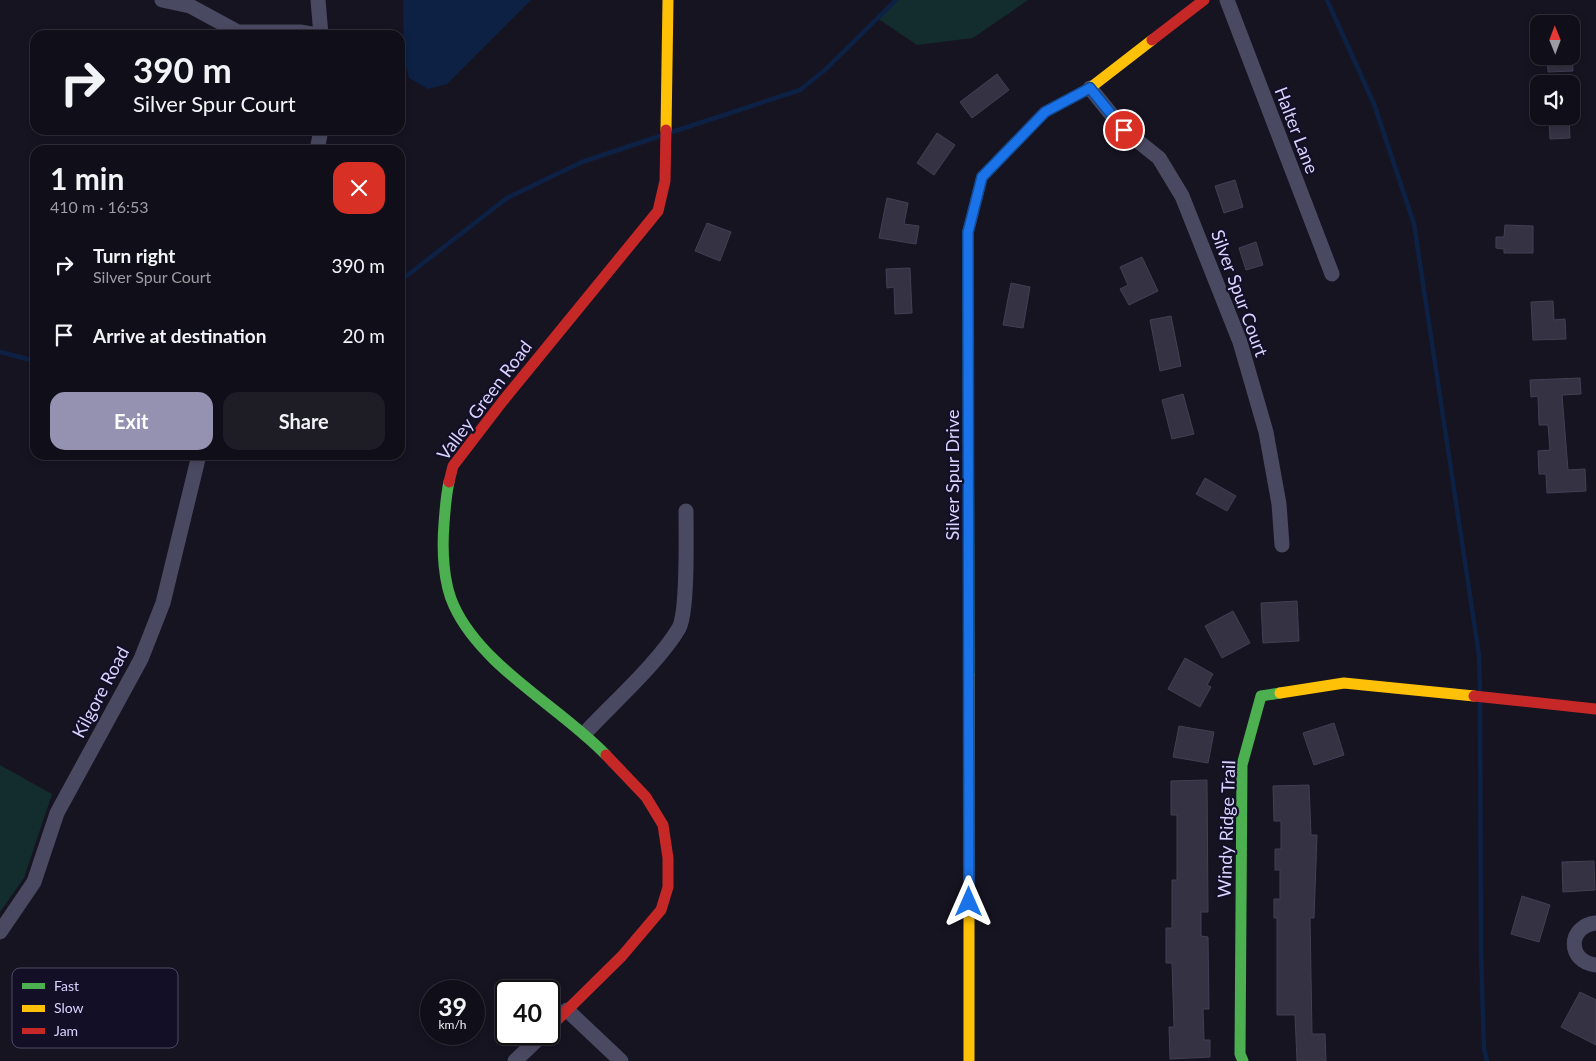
<!DOCTYPE html>
<html lang="en">
<head>
<meta charset="utf-8">
<style>
  :root { --surface:#100f19; --page:#1e1d26; --text:#f1f3f6; --muted:#9c9ca2; --line:#302f38; --accent:#9591b1 }
  body { margin:0; font-family:Lato,sans-serif; background:var(--page); color:var(--text); height:100vh; display:flex; flex-direction:column; font-size:19px; white-space:nowrap }
  * { box-sizing:border-box; margin:0 }
  p { font-size:16px; color:var(--muted) }
  .icon { flex:none; width:28px; height:28px; fill:none; stroke:currentColor; stroke-width:2; stroke-linecap:round; stroke-linejoin:round }
  .map { position:relative; flex:1; overflow:hidden }
  .drawer { position:absolute; left:30px; top:145px; width:375px; height:315px; display:flex; flex-direction:column; background:var(--surface); border-radius:15px; box-shadow:0 2px 8px #0003,0 0 0 1px var(--line) }
  .drawer>* { flex:none }
  .top-card { position:absolute; left:30px; top:30px; width:375px; height:105px; border-radius:15px; box-shadow:0 2px 8px #0003,0 0 0 1px var(--line); background:#100f19; color:var(--text); overflow:hidden }
  .needle { width:32px; rotate:359deg }
  .fabs { position:absolute; left:1530px; top:15px; display:grid; gap:10px }
  .fabs a { display:grid; place-items:center; width:50px; height:50px; border-radius:10px; background:var(--surface); box-shadow:0 2px 8px #0003,0 0 0 1px var(--line); font-size:25px }
  .speed { position:absolute; left:420px; top:980px; display:flex; gap:10px; font-size:25px; font-weight:700; text-align:center }
  .speed>* { display:grid; place-content:center; width:65px; height:65px; border-radius:50%; background:var(--surface); box-shadow:0 2px 8px #0003,0 0 0 1px var(--line); line-height:1 }
  .speed small { font-size:12px; font-weight:400 }
  .speed .limit { border:2px solid #111; border-radius:8px; background:#fff; color:#111 }
  .pin { position:absolute; display:grid; place-items:center; width:42px; height:42px; color:#fff; margin:-21px; border:2px solid #fff; border-radius:50%; box-shadow:0 1px 5px #0007 }
  .me { position:absolute; width:55px; margin:-28px; rotate:0deg; stroke-linejoin:round; filter:drop-shadow(0 0 4px #0008) }
  .turn { display:flex; align-items:center; gap:18px; height:105px; padding:0 20px; font-size:22px }
  .turn .icon { width:65px; height:65px; stroke-width:2.5 }
  .turn b { display:block; font-size:35px; line-height:42px }
  .round { display:grid; place-items:center; flex:none; width:52px; height:52px; border-radius:15px; background:var(--page) }
  .summary { display:flex; align-items:center; justify-content:space-between; height:85px; padding:0 20px }
  h1 { font-size:30px; font-weight:700; line-height:38px }
  .action { display:flex; gap:10px; margin-top:auto; padding:10px 20px }
  .action a { flex:1; height:58px; border-radius:15px; background:var(--accent); color:#fff; font-size:20px; font-weight:700; line-height:58px; text-align:center }
  .action a+a { background:var(--page); color:var(--text) }
  ul { padding:0; list-style:none }
  li { display:flex; align-items:center; gap:15px; height:70px; padding:0 20px }
  li div { flex:1 }
  li b { display:block; font-size:19px }
  li em { font-style:normal }
  .map>svg:first-child { display:block }
</style>
</head>
<body>
<div class="map">
<svg width="1596" height="1061" viewBox="0 0 1596 1061">
  <rect width="100%" height="100%" fill="#161421"/>
  <g fill="#132c2d">
    <path d="M 896,0 L 1028,0 L 973,38 L 917,45 L 877,18 Z"/>
    <path d="M 0,765 L 52,794 L 24,878 L 0,912 Z"/>
  </g>
  <path fill="#0d2144" d="M 403,0 L 531,0 L 447,84 L 428,89 L 409,78 L 404,59 Z"/>
  <g fill="none" stroke-linecap="round" stroke-linejoin="round">
    <g stroke="#0d2144" stroke-width="4.5">
      <path d="M 1327,0 L 1374,104 L 1414,224 L 1479,655 L 1480,690"/>
      <path d="M 672,132 L 800,90 L 825,70 L 896,0"/>
      <path d="M 400,281 L 507,198 L 582,162 L 660,136"/>
      <path d="M 0,352 L 35,361"/>
      <path d="M 1480,703 L 1481,955 L 1484,1049 L 1487,1061"/>
    </g>
  </g>
  <g fill="#343243" stroke="#433f54">
    <path d="M 1547,56 L 1572,56 L 1573,71 L 1548,72 Z"/>
    <path d="M 997,74 L 1009,90 L 972,118 L 960,102 Z"/>
    <path d="M 1549,116 L 1569,116 L 1570,138 L 1550,139 Z"/>
    <path d="M 937,133 L 955,145 L 934,175 L 917,163 Z"/>
    <path d="M 1235,180 L 1243,207 L 1224,213 L 1215,186 Z"/>
    <path d="M 887,198 L 908,203 L 904,224 L 919,226 L 916,244 L 879,238 Z"/>
    <path d="M 707,223 L 731,232 L 720,261 L 695,251 Z"/>
    <path d="M 1505,225 L 1533,226 L 1533,253 L 1504,253 L 1504,249 L 1496,248 L 1496,237 L 1504,237 Z"/>
    <path d="M 1256,242 L 1263,265 L 1246,270 L 1239,248 Z"/>
    <path d="M 1142,257 L 1158,291 L 1129,305 L 1120,289 L 1128,285 L 1120,267 Z"/>
    <path d="M 910,268 L 912,313 L 895,314 L 894,287 L 887,288 L 886,269 Z"/>
    <path d="M 1011,283 L 1030,287 L 1023,328 L 1003,325 Z"/>
    <path d="M 1553,301 L 1554,320 L 1565,319 L 1566,339 L 1533,340 L 1531,302 Z"/>
    <path d="M 1171,316 L 1181,366 L 1160,371 L 1150,320 Z"/>
    <path d="M 1580,378 L 1581,394 L 1562,395 L 1568,470 L 1585,469 L 1586,491 L 1547,493 L 1546,474 L 1539,474 L 1538,451 L 1550,450 L 1548,425 L 1539,425 L 1538,396 L 1531,397 L 1530,380 Z"/>
    <path d="M 1183,394 L 1194,434 L 1172,439 L 1162,400 Z"/>
    <path d="M 1205,478 L 1236,496 L 1227,511 L 1196,494 Z"/>
    <path d="M 1297,601 L 1299,641 L 1263,643 L 1261,603 Z"/>
    <path d="M 1233,611 L 1250,643 L 1222,658 L 1205,626 Z"/>
    <path d="M 1185,658 L 1213,674 L 1207,685 L 1211,687 L 1200,707 L 1168,689 Z"/>
    <path d="M 1334,723 L 1344,755 L 1314,765 L 1303,733 Z"/>
    <path d="M 1179,726 L 1214,732 L 1208,763 L 1173,757 Z"/>
    <path d="M 1207,780 L 1208,912 L 1201,912 L 1201,936 L 1208,937 L 1209,1009 L 1203,1009 L 1204,1040 L 1210,1040 L 1210,1057 L 1170,1059 L 1169,1027 L 1174,1027 L 1172,963 L 1166,963 L 1166,928 L 1172,928 L 1172,880 L 1177,880 L 1177,815 L 1171,815 L 1171,781 Z"/>
    <path d="M 1309,785 L 1311,835 L 1317,835 L 1314,918 L 1310,918 L 1312,1034 L 1325,1034 L 1326,1061 L 1297,1061 L 1295,1015 L 1277,1015 L 1277,918 L 1274,918 L 1274,899 L 1280,899 L 1280,870 L 1275,870 L 1275,849 L 1281,849 L 1281,821 L 1274,821 L 1273,786 Z"/>
    <path d="M 1594,861 L 1595,890 L 1563,892 L 1562,862 Z"/>
    <path d="M 1522,896 L 1550,905 L 1539,942 L 1511,934 Z"/>
    <path d="M 1580,992 L 1596,1000 L 1596,1045 L 1561,1027 Z"/>
  </g>
  <g fill="none" stroke-linecap="round" stroke-linejoin="round">
    <g stroke="#4a4962" stroke-width="15">
      <path d="M 162,0 L 190,6 L 238,32 L 300,32 L 317,35"/>
      <path d="M 318,0 L 321,35"/>
      <path d="M 1227,0 L 1332,274"/>
      <path d="M 1090,88 L 1124,130 L 1159,158 L 1182,196 L 1240,342 L 1266,432 L 1279,504 L 1282,545"/>
      <path d="M 317,150 L 321,130"/>
      <path d="M 585,733 C 612,704 660,661 679,628 C 688,611 686,534 686,511"/>
      <path d="M 1596,923 C 1567,926 1567,962 1596,965"/>
      <path d="M 0,932 L 34,882 L 57,813 L 141,659 L 163,603 L 199,455"/>
      <path d="M 567,1010 L 621,1061"/>
      <path d="M 515,1061 L 543,1034"/>
    </g>
    <g stroke="#4caf50" stroke-width="11">
      <path d="M 968,253 L 969,675"/>
      <path d="M 449,482 C 446,495 445,510 444,524 C 442,549 443,583 454,606 C 482,667 560,707 606,755"/>
      <path d="M 1243,1061 L 1240,1054 L 1242,765 L 1261,696 L 1280,693"/>
    </g>
    <g stroke="#ffc107" stroke-width="11">
      <path d="M 666,130 L 668,0"/>
      <path d="M 968,253 L 968,232 L 982,177 L 1045,112 L 1090,88 L 1152,40"/>
      <path d="M 969,675 L 969,1061"/>
      <path d="M 1280,693 L 1344,683 L 1474,696"/>
    </g>
    <g stroke="#c62828" stroke-width="11">
      <path d="M 1152,40 L 1204,0"/>
      <path d="M 449,482 L 453,466 L 502,402 L 658,211 L 665,181 L 666,130"/>
      <path d="M 1474,696 L 1596,709"/>
      <path d="M 549,1028 L 622,956 L 661,910 L 668,887 L 668,858 L 663,825 L 646,797 L 606,755"/>
    </g>
  </g>
  <g fill="none" stroke-linecap="round" stroke-linejoin="round">
    <g stroke="#114b97" stroke-width="12">
      <path id="route" d="M 969,902 L 968,232 L 982,177 L 1045,112 L 1090,88 L 1124,130"/>
    </g>
    <use href="#route" stroke="#1a73e8" stroke-width="9"/>
  </g>
  <g text-anchor="middle" dominant-baseline="central" stroke-width="4.5" stroke-linejoin="round" paint-order="stroke">
    <g font-size="18" fill="#d9d4ff" stroke="#130f26">
      <text transform="translate(1297 130) rotate(69)">Halter Lane</text>
      <text transform="translate(1240 293) rotate(70)">Silver Spur Court</text>
      <text transform="translate(484 400) rotate(-53)">Valley Green Road</text>
      <text transform="translate(952 475) rotate(-90)">Silver Spur Drive</text>
      <text transform="translate(100 692) rotate(-62)">Kilgore Road</text>
      <text transform="translate(1226 829) rotate(-88)">Windy Ridge Trail</text>
    </g>
  </g>
  <rect x="12" y="968" width="166" height="80" rx="8" fill="#130f26" stroke="#4e4a67" stroke-width="1"/>
  <rect x="22" y="983" width="23" height="6" fill="#4caf50"/>
  <rect x="22" y="1005" width="23" height="7" fill="#ffc107"/>
  <rect x="22" y="1028" width="23" height="6" fill="#c62828"/>
  <g font-size="14" fill="#d9d4ff">
    <text x="54" y="991">Fast</text>
    <text x="54" y="1013">Slow</text>
    <text x="54" y="1036">Jam</text>
  </g>
</svg>
<div class="fabs">
<a><svg class="needle" viewBox="-14 -14 28 28"><path d="M0-13l5 13h-10z" fill="#e53935"/><path d="M0 13l5-13h-10z" fill="#9c9ca2"/></svg></a>
<a><svg class="icon" aria-label="sound" viewBox="0 0 24 24"><path d="M4 9h4l5-4v14l-5-4H4zM17 9q2 3 0 6"/></svg></a>
</div>
<div class="speed"><div>39<small>km/h</small></div><div class="limit">40</div></div>
<div class="pin" style="left:1124px;top:130px;background:#d93025"><svg class="icon" aria-label="arrive" viewBox="0 0 24 24"><path d="M6 21V4h12l-3 4 3 4H6"/></svg></div>
<svg class="me" style="left:969px;top:902px" viewBox="-20 -20 40 40"><path d="M0-17L14 15 0 8-14 15z" fill="#1a73e8" stroke="#fff" stroke-width="4"/></svg>
<div class="top-card">
<div class="turn"><svg class="icon" aria-label="right" viewBox="0 0 24 24"><path d="M7 20v-9h11M14 6l5 5-5 5"/></svg><div><b>390 m</b>Silver Spur Court</div></div>
</div>
<section class="drawer">
<div class="summary"><div><h1>1 min</h1><p>410 m · 16:53</p></div><a class="round" style="background:#d93025;color:#fff"><svg class="icon" aria-label="close" viewBox="0 0 24 24"><path d="M6 6l12 12M18 6L6 18"/></svg></a></div>
<ul>
<li><svg class="icon" aria-label="right" viewBox="0 0 24 24"><path d="M7 20v-9h11M14 6l5 5-5 5"/></svg><div><b>Turn right</b><p>Silver Spur Court</p></div><em>390 m</em></li>
<li><svg class="icon" aria-label="arrive" viewBox="0 0 24 24"><path d="M6 21V4h12l-3 4 3 4H6"/></svg><div><b>Arrive at destination</b></div><em>20 m</em></li>
</ul>
<div class="action"><a>Exit</a><a>Share</a></div>
</section>
</div>
</body>
</html>
